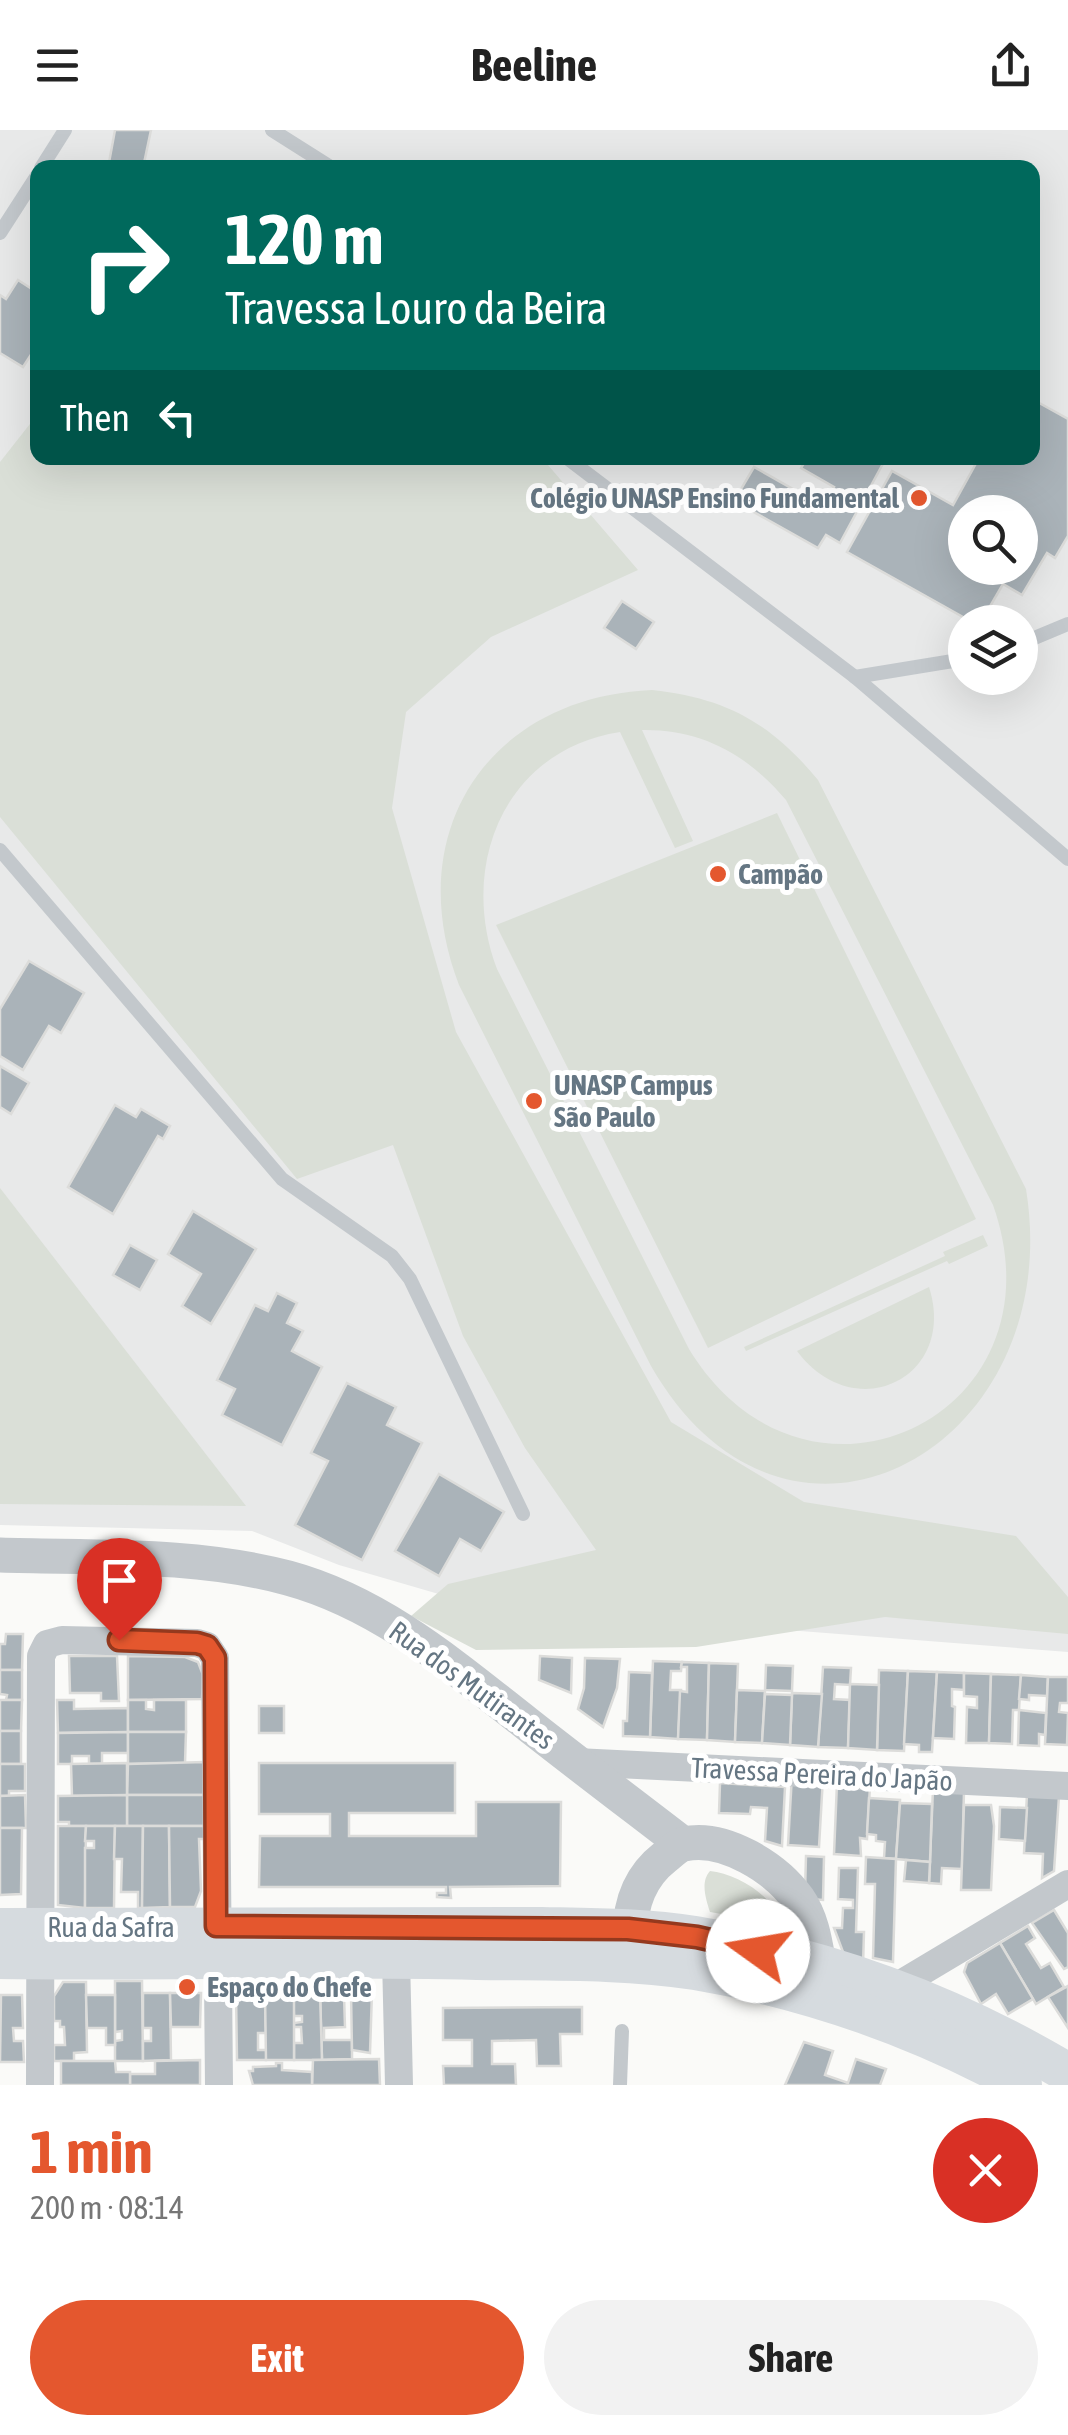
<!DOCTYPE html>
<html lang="en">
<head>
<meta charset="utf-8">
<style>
  :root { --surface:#fff; --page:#f2f2f2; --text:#222; --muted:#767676; --accent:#e4572e }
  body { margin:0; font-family:"Asap Condensed",sans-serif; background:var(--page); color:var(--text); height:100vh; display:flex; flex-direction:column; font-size:38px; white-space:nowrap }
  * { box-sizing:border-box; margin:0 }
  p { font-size:32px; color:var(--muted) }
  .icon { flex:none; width:55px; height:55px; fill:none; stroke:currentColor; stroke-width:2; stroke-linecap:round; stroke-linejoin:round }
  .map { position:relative; height:1955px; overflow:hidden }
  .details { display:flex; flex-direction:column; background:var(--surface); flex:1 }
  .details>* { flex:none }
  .hud { position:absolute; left:30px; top:30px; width:1010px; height:305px; border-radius:20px; box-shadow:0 10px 40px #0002; background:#00695c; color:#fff; overflow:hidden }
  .fabs { position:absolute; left:948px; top:365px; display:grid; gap:20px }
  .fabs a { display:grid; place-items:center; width:90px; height:90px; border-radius:50%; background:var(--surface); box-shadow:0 10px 40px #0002; font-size:50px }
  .pin { position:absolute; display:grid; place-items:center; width:85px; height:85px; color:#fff; margin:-102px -42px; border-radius:50% 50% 50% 0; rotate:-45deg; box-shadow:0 0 10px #0007 }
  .pin .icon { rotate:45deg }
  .me { position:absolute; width:110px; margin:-55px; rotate:283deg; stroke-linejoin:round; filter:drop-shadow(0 0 8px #0008) }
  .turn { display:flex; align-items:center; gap:35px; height:210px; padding:0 30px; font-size:45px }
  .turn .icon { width:130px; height:130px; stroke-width:2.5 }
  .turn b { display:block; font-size:70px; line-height:85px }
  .then { display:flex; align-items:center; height:95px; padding:0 30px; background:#0003; gap:20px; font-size:38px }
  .round { display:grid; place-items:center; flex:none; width:105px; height:105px; border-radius:52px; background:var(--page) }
  .summary { display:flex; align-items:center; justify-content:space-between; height:170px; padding:0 30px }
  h1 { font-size:60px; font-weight:700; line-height:75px; color:var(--accent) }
  .cta { display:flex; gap:20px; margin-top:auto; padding:20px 30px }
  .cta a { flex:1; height:115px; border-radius:60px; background:var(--accent); color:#fff; font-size:40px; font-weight:700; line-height:115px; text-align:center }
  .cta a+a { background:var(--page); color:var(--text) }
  header { display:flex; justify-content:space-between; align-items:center; height:130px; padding:0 30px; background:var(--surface); font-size:45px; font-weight:700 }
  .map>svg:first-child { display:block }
</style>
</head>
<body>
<header><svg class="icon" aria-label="menu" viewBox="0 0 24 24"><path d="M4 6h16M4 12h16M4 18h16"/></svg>Beeline<svg class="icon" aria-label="share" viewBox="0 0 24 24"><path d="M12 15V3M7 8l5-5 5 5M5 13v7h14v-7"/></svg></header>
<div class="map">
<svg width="1068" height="1955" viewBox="0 0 1068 1955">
  <rect width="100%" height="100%" fill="#fafaf8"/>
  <path fill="#e8e9e9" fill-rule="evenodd" d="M 0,0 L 1068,0 L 1068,1522 L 636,1488 L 518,1487 L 339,1435 L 252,1401 L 0,1395 ZM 38,38 L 1032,38 L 1032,328 L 38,328 ZM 965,382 L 1020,382 L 1020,438 L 965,438 ZM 965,492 L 1020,492 L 1020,548 L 965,548 Z"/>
  <g fill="#dadfd7" fill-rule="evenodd">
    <path d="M 37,285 L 38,328 L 542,328 L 638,440 L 491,507 L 406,582 L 392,678 L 456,902 L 671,1292 L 804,1372 L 1016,1406 L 1068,1467 L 1068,1504 L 885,1487 L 696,1517 L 476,1520 L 411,1486 L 448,1454 L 596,1420 L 525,1318 L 463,1206 L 393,1015 L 297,1049 L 0,687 L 0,332 Z"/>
    <path d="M 652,560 C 726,568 771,593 818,650 L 1026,1059 C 1068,1317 788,1475 651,1236 L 459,855 C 400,702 489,567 652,560 ZM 642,600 C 702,599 748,625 786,670 L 993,1075 C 1068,1286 806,1411 689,1219 L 497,839 C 458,736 504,620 620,602 L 675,718 L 693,711 Z"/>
    <path d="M 777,683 L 976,1089 L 708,1218 L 496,795 Z"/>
    <path d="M 0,1058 L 246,1376 L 0,1374 Z"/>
    <path d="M 983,1105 L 988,1116 L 949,1134 L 947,1131 L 746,1221 L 744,1217 L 945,1126 L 943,1122 Z"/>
    <path d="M 929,1157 C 958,1248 854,1298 797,1221 Z"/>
    <path d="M 710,1741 C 737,1744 776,1766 779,1794 L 710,1782 C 706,1769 700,1752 710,1741 Z"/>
  </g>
  <g fill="#aab3b9" stroke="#dcdcda" stroke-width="2.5" fill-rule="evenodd">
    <path d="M 115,0 L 151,0 L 143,38 L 108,38 Z"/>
    <path d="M 18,150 L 38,163 L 38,214 L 23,237 L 0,223 L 0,165 L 6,169 Z"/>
    <path d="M 1032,269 L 1068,289 L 1068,406 L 1055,428 L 1047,423 L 1022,465 L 1003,454 L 981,492 L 972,492 L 847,422 L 892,341 L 953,375 L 979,328 L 1032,328 ZM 965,382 L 1020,382 L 1020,438 L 965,438 Z"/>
    <path d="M 807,328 L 886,328 L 840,413 L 826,405 L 818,418 L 734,371 L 754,337 L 823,376 L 834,357 L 801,338 Z"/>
    <path d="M 622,471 L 654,492 L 636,519 L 604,498 Z"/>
    <path d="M 29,831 L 84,863 L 61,903 L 49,896 L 23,940 L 0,926 L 0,879 Z"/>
    <path d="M 0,936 L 29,953 L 11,984 L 0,977 Z"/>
    <path d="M 115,975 L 136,987 L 141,979 L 170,996 L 163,1009 L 158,1006 L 113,1084 L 68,1057 Z"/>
    <path d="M 193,1081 L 256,1119 L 211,1194 L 182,1176 L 201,1144 L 168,1124 Z"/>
    <path d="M 130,1115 L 157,1130 L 140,1160 L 113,1145 Z"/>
    <path d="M 277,1163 L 297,1173 L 287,1193 L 303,1201 L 292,1221 L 322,1237 L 282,1315 L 222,1285 L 235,1259 L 217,1250 L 255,1175 L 268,1181 Z"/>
    <path d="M 347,1253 L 396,1277 L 387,1295 L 422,1313 L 362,1430 L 295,1395 L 328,1331 L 311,1323 Z"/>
    <path d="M 439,1344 L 504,1382 L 481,1421 L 460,1409 L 439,1446 L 395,1421 Z"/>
    <path d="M 6,1504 L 23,1504 L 22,1540 L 0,1540 L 0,1514 L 5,1514 Z"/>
    <path d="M 69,1526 L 117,1526 L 119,1571 L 101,1571 L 101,1563 L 70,1563 Z"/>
    <path d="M 128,1526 L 185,1527 L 198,1532 L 203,1545 L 202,1569 L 128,1570 Z"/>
    <path d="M 540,1526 L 572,1528 L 571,1563 L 539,1550 Z"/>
    <path d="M 585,1528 L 620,1529 L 617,1558 L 603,1597 L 578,1579 L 584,1558 Z"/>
    <path d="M 653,1531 L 682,1532 L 681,1541 L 671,1541 L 670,1560 L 681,1560 L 678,1609 L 650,1607 Z"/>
    <path d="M 682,1532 L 709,1533 L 707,1610 L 678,1609 L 680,1561 L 687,1562 L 687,1537 L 681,1537 Z"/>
    <path d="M 709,1533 L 738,1534 L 735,1612 L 707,1610 Z"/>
    <path d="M 766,1535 L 793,1536 L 792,1561 L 765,1560 Z"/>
    <path d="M 823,1537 L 851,1538 L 850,1555 L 835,1554 L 834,1569 L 850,1570 L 848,1618 L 818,1617 Z"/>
    <path d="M 0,1540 L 22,1540 L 22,1570 L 6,1570 L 7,1565 L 0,1564 Z"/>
    <path d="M 879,1540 L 908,1541 L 904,1621 L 877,1620 Z"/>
    <path d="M 908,1541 L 937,1542 L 932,1622 L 919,1622 L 919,1615 L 904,1614 Z"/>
    <path d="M 629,1542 L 652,1543 L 650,1607 L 623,1606 L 623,1591 L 627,1591 Z"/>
    <path d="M 937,1542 L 964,1543 L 964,1560 L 952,1559 L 952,1576 L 955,1577 L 954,1609 L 933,1608 Z"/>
    <path d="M 964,1543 L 991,1544 L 989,1613 L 966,1613 L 967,1577 L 977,1578 L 977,1567 L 964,1566 Z"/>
    <path d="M 991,1544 L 1021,1545 L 1019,1580 L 1013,1580 L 1012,1614 L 989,1613 Z"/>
    <path d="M 1021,1545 L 1048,1547 L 1047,1566 L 1029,1565 L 1029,1570 L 1019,1569 Z"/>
    <path d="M 1048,1547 L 1068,1547 L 1068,1573 L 1060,1573 L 1059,1582 L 1068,1583 L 1067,1615 L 1045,1614 Z"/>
    <path d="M 850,1554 L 879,1555 L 877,1620 L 848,1618 Z"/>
    <path d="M 737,1560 L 765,1561 L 762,1613 L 735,1612 Z"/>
    <path d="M 792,1563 L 822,1564 L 818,1617 L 790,1615 Z"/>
    <path d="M 765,1564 L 792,1565 L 790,1615 L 762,1613 Z"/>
    <path d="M 0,1570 L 22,1570 L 21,1601 L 0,1601 Z"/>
    <path d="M 57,1570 L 74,1570 L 74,1579 L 128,1578 L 128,1602 L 58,1603 Z"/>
    <path d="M 128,1570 L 146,1570 L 146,1579 L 154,1580 L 154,1570 L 186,1570 L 186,1602 L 128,1602 Z"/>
    <rect x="259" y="1576" width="25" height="27"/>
    <path d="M 1019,1580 L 1046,1583 L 1045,1605 L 1039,1604 L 1039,1616 L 1018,1615 Z"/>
    <rect x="0" y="1601" width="21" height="33"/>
    <path d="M 128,1602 L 128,1623 L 102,1623 L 102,1634 L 89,1634 L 89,1626 L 72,1626 L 72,1634 L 58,1634 L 58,1603 Z"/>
    <path d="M 128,1602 L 186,1602 L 185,1633 L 128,1634 Z"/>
    <path d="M 205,1632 L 205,1665 L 127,1665 L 128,1634 Z"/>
    <path d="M 127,1633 L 127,1665 L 72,1666 L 71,1634 Z"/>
    <path d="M 259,1633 L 455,1633 L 455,1683 L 349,1683 L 349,1706 L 476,1706 L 476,1672 L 561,1672 L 560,1756 L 450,1757 L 451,1768 L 437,1767 L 437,1763 L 446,1763 L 446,1757 L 259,1757 L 260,1706 L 330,1706 L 330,1684 L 259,1684 Z"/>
    <path d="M 0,1634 L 25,1634 L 25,1661 L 9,1661 L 9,1666 L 0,1666 Z"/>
    <path d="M 792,1645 L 823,1647 L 819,1717 L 788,1715 Z"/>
    <path d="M 720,1653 L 785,1657 L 782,1716 L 765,1711 L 767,1678 L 751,1677 L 750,1684 L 719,1683 Z"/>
    <path d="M 837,1653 L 870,1656 L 867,1709 L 860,1708 L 861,1726 L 834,1724 Z"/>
    <path d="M 933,1659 L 964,1661 L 962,1739 L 942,1738 L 941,1754 L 929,1753 Z"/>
    <path d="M 1027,1664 L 1059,1666 L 1054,1741 L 1042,1748 L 1043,1724 L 1024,1723 Z"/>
    <path d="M 25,1665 L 26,1698 L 0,1698 L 0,1666 Z"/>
    <path d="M 127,1665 L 205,1665 L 204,1696 L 127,1696 Z"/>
    <path d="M 127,1665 L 127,1696 L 69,1696 L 69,1692 L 58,1692 L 58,1666 Z"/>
    <path d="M 869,1668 L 900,1670 L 896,1729 L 884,1728 L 885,1712 L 876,1711 L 876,1705 L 867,1704 Z"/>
    <path d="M 900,1673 L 932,1674 L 930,1732 L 896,1729 Z"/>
    <path d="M 964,1675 L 991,1675 L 994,1696 L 991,1760 L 961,1760 Z"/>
    <path d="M 1000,1677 L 1027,1678 L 1025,1711 L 999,1709 Z"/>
    <path d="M 58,1696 L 86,1696 L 85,1778 L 58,1775 Z"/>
    <path d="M 86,1696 L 115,1696 L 114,1778 L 85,1778 L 85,1718 L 94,1718 L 94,1711 L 85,1711 Z"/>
    <path d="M 115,1696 L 143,1696 L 142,1778 L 138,1778 L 138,1762 L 121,1762 L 122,1729 L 114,1729 Z"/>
    <path d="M 143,1696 L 169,1696 L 170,1777 L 142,1778 Z"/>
    <path d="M 169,1696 L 204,1696 L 205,1709 L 199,1709 L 201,1761 L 195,1777 L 170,1777 Z"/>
    <path d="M 0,1698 L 22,1698 L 21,1764 L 0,1765 Z"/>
    <path d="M 806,1726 L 824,1727 L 823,1770 L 810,1769 L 805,1762 Z"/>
    <path d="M 866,1727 L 896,1729 L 893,1832 L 873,1828 L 875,1754 L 865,1754 Z"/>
    <path d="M 906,1730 L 930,1732 L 929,1753 L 904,1751 Z"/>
    <path d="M 839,1738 L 858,1738 L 856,1802 L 864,1802 L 863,1836 L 846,1830 L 834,1798 L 842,1798 L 843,1778 L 853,1778 L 853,1770 L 838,1769 Z"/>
    <path d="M 1054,1780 L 1068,1803 L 1068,1837 L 1064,1839 L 1032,1793 Z"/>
    <path d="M 1028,1796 L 1035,1808 L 1026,1814 L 1041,1838 L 1050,1833 L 1064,1857 L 1036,1874 L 1000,1813 Z"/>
    <path d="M 1000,1813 L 1033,1869 L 1008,1884 L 996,1864 L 981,1874 L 964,1842 L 967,1833 Z"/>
    <path d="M 115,1851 L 142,1851 L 143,1931 L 115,1931 L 115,1911 L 122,1910 L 122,1901 L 115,1902 Z"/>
    <path d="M 63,1852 L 86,1852 L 87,1922 L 74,1923 L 74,1931 L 54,1931 L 54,1915 L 65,1915 L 64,1897 L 60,1897 L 60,1891 L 54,1891 L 54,1866 Z"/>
    <path d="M 1068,1856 L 1068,1898 L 1048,1867 Z"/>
    <path d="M 236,1862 L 265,1863 L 266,1903 L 258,1903 L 258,1920 L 267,1920 L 266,1930 L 237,1930 Z"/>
    <path d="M 320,1862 L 344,1865 L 345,1897 L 324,1898 L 324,1910 L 352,1910 L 352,1929 L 322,1930 Z"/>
    <path d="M 320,1862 L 322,1930 L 294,1930 L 294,1913 L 302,1913 L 301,1897 L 294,1897 L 294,1893 L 302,1892 L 302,1886 L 294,1886 L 293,1863 Z"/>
    <path d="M 372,1862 L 370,1923 L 352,1920 L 351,1863 Z"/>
    <path d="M 143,1863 L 170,1863 L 171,1930 L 143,1931 L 143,1911 L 151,1911 L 151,1898 L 143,1898 Z"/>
    <path d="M 170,1863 L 201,1863 L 200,1897 L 171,1897 Z"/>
    <path d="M 265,1863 L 294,1863 L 294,1930 L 266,1930 Z"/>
    <path d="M 1,1865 L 22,1865 L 23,1898 L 13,1898 L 14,1911 L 23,1911 L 24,1932 L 0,1932 Z"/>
    <path d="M 86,1865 L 115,1865 L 115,1915 L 106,1915 L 106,1898 L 87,1898 Z"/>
    <path d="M 582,1877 L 582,1904 L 560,1904 L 561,1936 L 537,1936 L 536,1910 L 492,1911 L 492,1934 L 515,1934 L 516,1955 L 444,1955 L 443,1936 L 472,1936 L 472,1910 L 443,1910 L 443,1878 Z"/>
    <path d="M 804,1912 L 833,1921 L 825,1945 L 848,1953 L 856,1929 L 886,1939 L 880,1955 L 785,1955 Z"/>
    <path d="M 379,1929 L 380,1955 L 312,1955 L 313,1930 Z"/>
    <path d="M 200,1930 L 200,1955 L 130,1955 L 130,1944 L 155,1944 L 155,1931 Z"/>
    <path d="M 61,1931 L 115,1931 L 116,1942 L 130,1942 L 130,1955 L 61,1955 Z"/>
    <path d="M 276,1933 L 282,1933 L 282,1940 L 312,1942 L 312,1955 L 253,1955 L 249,1941 L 253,1941 L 253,1937 L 276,1936 Z"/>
  </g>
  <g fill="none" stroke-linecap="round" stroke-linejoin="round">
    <g stroke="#c3c8cc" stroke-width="14">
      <path d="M 272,0 L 332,38"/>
      <path d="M 41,38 L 65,0"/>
      <path d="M 0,103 L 38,44"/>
      <path d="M 567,328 L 855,547 L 1068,729"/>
      <path d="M 1020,514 L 1068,494"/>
      <path d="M 855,547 L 965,529"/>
      <path d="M 0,720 L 282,1049 L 392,1126 L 410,1149 L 523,1384"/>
      <path d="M 620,1955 L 622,1901"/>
    </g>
    <g stroke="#c3c8cc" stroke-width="28">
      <path d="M 576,1632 L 1068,1656"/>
      <path d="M 396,1828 L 399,1955"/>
      <path d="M 894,1858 L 1068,1754"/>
      <path d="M 40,1955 L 41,1526 L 47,1514 L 62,1510 L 197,1513 L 207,1516 L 215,1528 L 219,1955"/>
    </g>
    <g stroke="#c3c8cc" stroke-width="35">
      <path d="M 0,1425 C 95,1428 195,1423 288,1448 C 380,1473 452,1535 526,1593 C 578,1634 631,1674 683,1714"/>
      <path d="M 631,1824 C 627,1787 634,1751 665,1727 C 670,1723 678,1715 684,1714 C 724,1705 776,1738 798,1769 C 812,1789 815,1812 819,1835"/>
    </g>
    <g stroke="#d6dbdf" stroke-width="40">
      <path d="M 0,1798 L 542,1797 C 593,1798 645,1798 695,1806 C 828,1828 954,1875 1068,1943"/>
      <path d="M 0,1829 C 159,1831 318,1826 477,1830 C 549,1831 623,1829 695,1840 C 809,1859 922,1899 1022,1955"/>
    </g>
  </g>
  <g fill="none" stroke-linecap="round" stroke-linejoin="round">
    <g stroke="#94391e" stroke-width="25">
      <path id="route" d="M 119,1510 L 197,1513 L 207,1516 L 215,1528 L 216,1796 L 628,1799 L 697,1807 L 758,1821"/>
    </g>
    <use href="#route" stroke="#e4572e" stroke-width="18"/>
  </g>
  <g fill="#e4572e" stroke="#fff" stroke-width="4">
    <circle cx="919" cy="368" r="10"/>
    <circle cx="718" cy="744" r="10"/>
    <circle cx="534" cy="971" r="10"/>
    <circle cx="187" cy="1857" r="10"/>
  </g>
  <g text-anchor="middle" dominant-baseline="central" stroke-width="10" stroke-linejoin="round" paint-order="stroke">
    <g font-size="28" font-weight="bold" fill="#657683" stroke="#fff" text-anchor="start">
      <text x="899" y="368" text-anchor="end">Colégio UNASP Ensino Fundamental</text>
      <text x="738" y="744">Campão</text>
      <text x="554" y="955">UNASP Campus<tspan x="554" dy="32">São Paulo</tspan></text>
      <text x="207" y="1857">Espaço do Chefe</text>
    </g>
    <g font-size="28" fill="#657683" stroke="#fff">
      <text transform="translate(472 1555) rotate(36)">Rua dos Mutirantes</text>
      <text transform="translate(822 1644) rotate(3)">Travessa Pereira do Japão</text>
      <text x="111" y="1797">Rua da Safra</text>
    </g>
  </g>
</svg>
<div class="fabs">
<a><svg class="icon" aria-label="search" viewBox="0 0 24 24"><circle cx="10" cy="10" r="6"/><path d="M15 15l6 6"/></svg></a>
<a><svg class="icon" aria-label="layers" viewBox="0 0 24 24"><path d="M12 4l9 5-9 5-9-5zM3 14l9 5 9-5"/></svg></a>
</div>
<div class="pin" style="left:119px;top:1510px;background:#d93025"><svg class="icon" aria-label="arrive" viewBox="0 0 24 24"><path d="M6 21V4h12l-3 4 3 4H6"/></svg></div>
<svg class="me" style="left:758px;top:1821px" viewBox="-20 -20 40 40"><circle r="19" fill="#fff"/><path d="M0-13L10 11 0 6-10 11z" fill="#e4572e"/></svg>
<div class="hud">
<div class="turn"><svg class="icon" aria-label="right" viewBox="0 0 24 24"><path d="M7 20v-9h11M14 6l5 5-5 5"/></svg><div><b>120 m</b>Travessa Louro da Beira</div></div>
<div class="then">Then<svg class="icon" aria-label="left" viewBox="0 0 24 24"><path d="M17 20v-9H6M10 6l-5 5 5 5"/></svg></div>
</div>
</div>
<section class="details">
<div class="summary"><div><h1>1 min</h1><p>200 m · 08:14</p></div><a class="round" style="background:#d93025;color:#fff"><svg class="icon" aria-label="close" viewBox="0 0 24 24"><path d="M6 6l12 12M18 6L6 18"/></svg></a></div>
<div class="cta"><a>Exit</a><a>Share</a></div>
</section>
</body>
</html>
